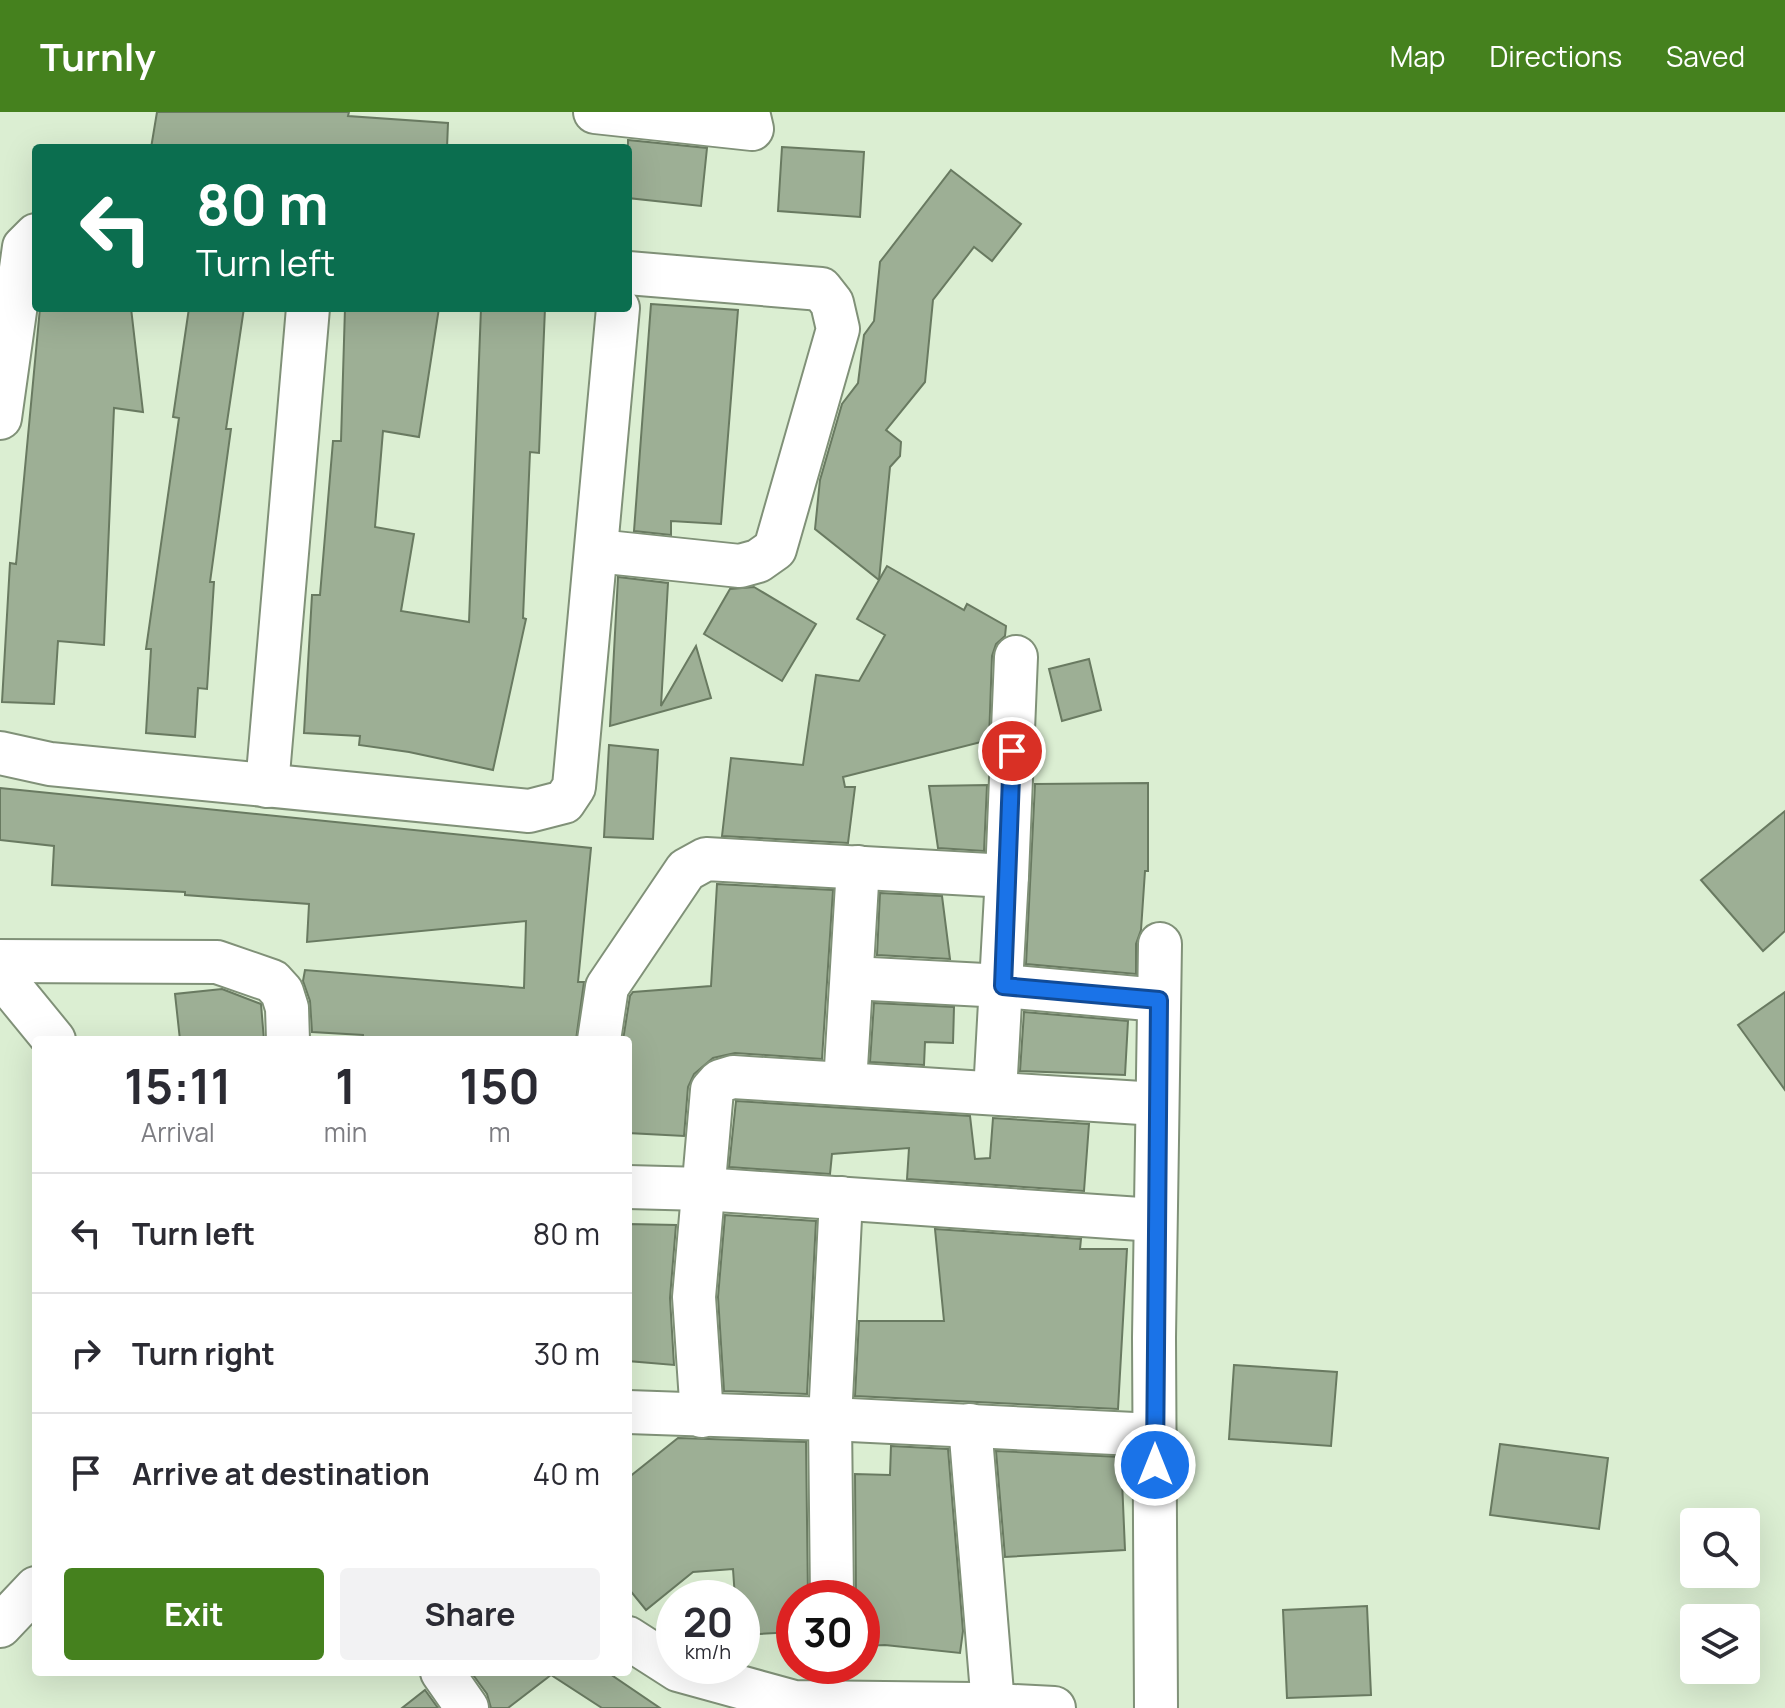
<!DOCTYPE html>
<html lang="en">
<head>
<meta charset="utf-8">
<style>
  :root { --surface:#fff; --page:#f2f2f3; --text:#2b2b33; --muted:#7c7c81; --line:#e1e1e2; --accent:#45811e }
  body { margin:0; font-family:Manrope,sans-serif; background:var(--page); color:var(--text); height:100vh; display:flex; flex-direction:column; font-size:30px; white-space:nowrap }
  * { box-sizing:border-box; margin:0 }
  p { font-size:26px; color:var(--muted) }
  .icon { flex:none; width:44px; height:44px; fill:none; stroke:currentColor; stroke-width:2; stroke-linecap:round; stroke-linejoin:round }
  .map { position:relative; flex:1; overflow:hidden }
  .sheet { position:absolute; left:32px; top:924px; width:600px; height:640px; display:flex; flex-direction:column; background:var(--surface); border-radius:8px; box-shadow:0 8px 32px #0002 }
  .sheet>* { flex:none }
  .top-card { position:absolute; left:32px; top:32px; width:600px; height:168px; border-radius:8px; box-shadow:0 8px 32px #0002; background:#0b6e4f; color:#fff; overflow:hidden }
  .buttons { position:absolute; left:1680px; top:1396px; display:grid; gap:16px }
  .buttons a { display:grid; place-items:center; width:80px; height:80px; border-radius:8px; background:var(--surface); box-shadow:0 8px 32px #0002; font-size:40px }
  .speed { position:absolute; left:656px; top:1468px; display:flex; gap:16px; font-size:40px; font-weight:700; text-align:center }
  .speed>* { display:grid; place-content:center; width:104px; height:104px; border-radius:50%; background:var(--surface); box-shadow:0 8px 32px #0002; line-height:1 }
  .speed small { font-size:20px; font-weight:400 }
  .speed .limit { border:12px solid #d22; background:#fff; color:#111 }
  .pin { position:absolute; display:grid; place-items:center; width:68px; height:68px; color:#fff; margin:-34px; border:4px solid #fff; border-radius:50%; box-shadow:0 2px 8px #0007 }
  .me { position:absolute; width:88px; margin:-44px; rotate:0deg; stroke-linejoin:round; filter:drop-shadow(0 0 6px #0008) }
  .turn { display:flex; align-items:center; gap:28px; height:168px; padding:0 32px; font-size:36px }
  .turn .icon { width:104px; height:104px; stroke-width:2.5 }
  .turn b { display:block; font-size:56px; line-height:68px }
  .eta { display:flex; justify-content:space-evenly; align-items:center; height:136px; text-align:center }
  .eta b { font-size:48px; font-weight:700; line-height:56px }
  .button { display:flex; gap:16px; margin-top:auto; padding:16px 32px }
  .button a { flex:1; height:92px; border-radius:8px; background:var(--accent); color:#fff; font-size:32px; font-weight:700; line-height:92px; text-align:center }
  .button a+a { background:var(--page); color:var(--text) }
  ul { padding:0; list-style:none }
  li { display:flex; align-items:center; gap:24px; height:120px; padding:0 32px; border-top:2px solid var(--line) }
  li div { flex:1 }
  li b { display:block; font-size:30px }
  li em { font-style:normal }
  header { display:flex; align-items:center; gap:48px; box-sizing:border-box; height:112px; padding:0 40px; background:var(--accent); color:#fff }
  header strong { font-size:38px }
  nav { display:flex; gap:44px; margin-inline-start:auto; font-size:28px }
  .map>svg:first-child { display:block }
</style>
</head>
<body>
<header>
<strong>Turnly</strong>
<nav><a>Map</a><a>Directions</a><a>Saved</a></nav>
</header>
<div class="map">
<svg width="1785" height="1596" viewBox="0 0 1785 1596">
  <rect width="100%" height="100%" fill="#dbeed2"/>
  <g fill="#9daf95" stroke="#697a61" stroke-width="2">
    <path d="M 157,0 L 349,0 L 348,4 L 448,11 L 447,36 L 151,36 Z"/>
    <path d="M 628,28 L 707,36 L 701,94 L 628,86 Z"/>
    <path d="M 782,35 L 864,40 L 860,105 L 778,99 Z"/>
    <path d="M 951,58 L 1021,112 L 992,149 L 974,135 L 933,188 L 925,270 L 886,318 L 901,330 L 900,344 L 890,355 L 879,468 L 815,417 L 820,368 L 842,292 L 858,271 L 864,223 L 874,209 L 880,150 Z"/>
    <path d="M 651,192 L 738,198 L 721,412 L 671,409 L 671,423 L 634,419 Z"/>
    <path d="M 40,196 L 131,196 L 143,300 L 114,296 L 104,533 L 58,529 L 54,592 L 2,590 L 10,451 L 16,452 Z"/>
    <path d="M 189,196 L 244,196 L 226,317 L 231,317 L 210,470 L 214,470 L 207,577 L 198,576 L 195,625 L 146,621 L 151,537 L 146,537 L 179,306 L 173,305 Z"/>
    <path d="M 345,196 L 439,196 L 419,325 L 383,319 L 375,415 L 414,422 L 401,499 L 469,510 L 481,196 L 545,196 L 539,341 L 530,340 L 523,506 L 526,507 L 493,658 L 409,640 L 359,633 L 360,624 L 304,621 L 312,483 L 320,483 L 333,329 L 341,329 Z"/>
    <path d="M 887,454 L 964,498 L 967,492 L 1006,514 L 1005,524 L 996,532 L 992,544 L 989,628 L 843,665 L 845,675 L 855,675 L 848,731 L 722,724 L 731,646 L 803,653 L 816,563 L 859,569 L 885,523 L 857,507 Z"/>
    <path d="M 618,465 L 668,471 L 661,594 L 696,534 L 711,586 L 610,614 Z"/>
    <path d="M 754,475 L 816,512 L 782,569 L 704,522 L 730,477 Z"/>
    <path d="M 1089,547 L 1101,598 L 1062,609 L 1049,557 Z"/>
    <path d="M 609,633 L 658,638 L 653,727 L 604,725 Z"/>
    <path d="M 1148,671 L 1148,759 L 1145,759 L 1141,818 L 1136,832 L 1136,862 L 1026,852 L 1035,672 Z"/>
    <path d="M 987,673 L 984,739 L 938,736 L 929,674 Z"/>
    <path d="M 0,676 L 591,736 L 578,870 L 584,870 L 576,928 L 363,928 L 363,923 L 312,920 L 310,889 L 303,869 L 305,858 L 524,876 L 526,809 L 307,830 L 309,792 L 185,783 L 185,780 L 52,773 L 54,734 L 0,728 Z"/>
    <path d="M 1785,699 L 1785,819 L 1763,839 L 1701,768 Z"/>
    <path d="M 717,772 L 833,778 L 822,947 L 735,941 L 713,946 L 694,962 L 688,975 L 684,1024 L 628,1021 L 628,928 L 623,928 L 630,884 L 633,880 L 711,874 Z"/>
    <path d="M 880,781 L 942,784 L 950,847 L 877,843 Z"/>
    <path d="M 222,877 L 261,892 L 264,928 L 180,928 L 175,882 Z"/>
    <path d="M 1785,880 L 1785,978 L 1738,913 Z"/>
    <path d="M 874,891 L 954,895 L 953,931 L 925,930 L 924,953 L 870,950 Z"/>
    <path d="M 1024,900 L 1128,909 L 1125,963 L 1020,959 Z"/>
    <path d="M 736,989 L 970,1004 L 975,1047 L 990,1046 L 993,1006 L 1089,1012 L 1084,1079 L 907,1067 L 909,1036 L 832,1042 L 830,1062 L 729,1055 Z"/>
    <path d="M 725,1103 L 816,1109 L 807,1282 L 724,1279 L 718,1185 Z"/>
    <path d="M 628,1112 L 676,1113 L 670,1186 L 674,1253 L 628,1249 Z"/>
    <path d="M 935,1117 L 1081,1127 L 1080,1137 L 1127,1137 L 1118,1297 L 855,1284 L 859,1209 L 944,1209 Z"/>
    <path d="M 1234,1253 L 1337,1260 L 1331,1334 L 1229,1327 Z"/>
    <path d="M 678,1326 L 806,1330 L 808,1486 L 794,1486 L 794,1520 L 742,1523 L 742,1486 L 735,1486 L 733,1457 L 693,1460 L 646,1498 L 628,1476 L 628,1366 Z"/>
    <path d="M 1500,1332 L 1608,1346 L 1599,1417 L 1490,1403 Z"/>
    <path d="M 891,1334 L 948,1337 L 963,1519 L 960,1541 L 885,1533 L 862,1534 L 862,1486 L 856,1486 L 855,1362 L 890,1363 Z"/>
    <path d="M 996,1339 L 1121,1345 L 1125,1438 L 1005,1445 Z"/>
    <path d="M 1367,1494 L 1371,1583 L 1287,1586 L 1283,1498 Z"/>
    <path d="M 471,1560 L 607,1560 L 660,1596 L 602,1596 L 551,1563 L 508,1596 L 491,1596 L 487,1582 Z"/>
    <path d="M 425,1578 L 438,1596 L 402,1596 Z"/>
  </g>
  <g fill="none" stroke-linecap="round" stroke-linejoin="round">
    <g stroke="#809178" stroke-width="46">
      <g id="minor">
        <path d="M 595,0 L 752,17 L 748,0"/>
        <path d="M 0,306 L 24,135 L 36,123"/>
        <path d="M 597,439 L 740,454 L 758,449 L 775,437 L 838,217 L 832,191 L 821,177 L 628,161"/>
        <path d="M 0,641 L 50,652 L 529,699 L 564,690 L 574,675 L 618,196"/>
        <path d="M 267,674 L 308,196"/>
        <path d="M 0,849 L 217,850 L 272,869 L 282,880 L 287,896 L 288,928"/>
        <path d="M 0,862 L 54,928"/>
        <path d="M 852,866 L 1003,874 L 1159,888"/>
        <path d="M 599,928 L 607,875 L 686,758 L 706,747 L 1007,764 L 1016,545"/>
        <path d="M 845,972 L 858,755"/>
        <path d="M 995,981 L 1007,764"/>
        <path d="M 628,1075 L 703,1077 L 1155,1108"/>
        <path d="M 628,1300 L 830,1307 L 1155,1323"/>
        <path d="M 702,1304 L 694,1185 L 712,978 L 720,969 L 733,965 L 1157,992"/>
        <path d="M 970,1313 L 993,1593"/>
        <path d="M 832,1486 L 830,1307 L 841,1086"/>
        <path d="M 0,1514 L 36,1476"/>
        <path d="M 628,1526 L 678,1558 L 794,1590 L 975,1592 L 1054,1596"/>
        <path d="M 442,1560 L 467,1596"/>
        <path d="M 1156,1596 L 1154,1226 L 1160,832"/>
      </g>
    </g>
    <use href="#minor" stroke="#fff" stroke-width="42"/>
  </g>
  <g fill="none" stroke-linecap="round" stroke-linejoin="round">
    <g stroke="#114b97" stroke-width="20">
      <path id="route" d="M 1012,639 L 1003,874 L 1159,888 L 1155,1353"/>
    </g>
    <use href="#route" stroke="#1a73e8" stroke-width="14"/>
  </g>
</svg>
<div class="buttons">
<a><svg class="icon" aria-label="search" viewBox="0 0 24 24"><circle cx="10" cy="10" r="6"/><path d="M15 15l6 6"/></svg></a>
<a><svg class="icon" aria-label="layers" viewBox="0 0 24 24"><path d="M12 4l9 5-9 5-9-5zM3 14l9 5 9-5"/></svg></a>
</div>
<div class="speed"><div>20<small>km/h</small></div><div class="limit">30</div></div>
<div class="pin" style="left:1012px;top:639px;background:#d93025"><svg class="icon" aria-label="arrive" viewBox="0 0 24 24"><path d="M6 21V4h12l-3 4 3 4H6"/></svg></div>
<svg class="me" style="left:1155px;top:1353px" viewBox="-20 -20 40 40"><circle r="17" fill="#1a73e8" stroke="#fff" stroke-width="3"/><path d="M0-11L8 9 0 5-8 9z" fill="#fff"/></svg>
<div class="top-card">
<div class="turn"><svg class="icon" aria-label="left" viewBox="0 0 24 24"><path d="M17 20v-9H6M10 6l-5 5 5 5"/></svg><div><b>80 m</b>Turn left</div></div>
</div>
<section class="sheet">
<div class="eta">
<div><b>15:11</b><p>Arrival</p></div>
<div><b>1</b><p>min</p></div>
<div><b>150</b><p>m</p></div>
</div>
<ul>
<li><svg class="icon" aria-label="left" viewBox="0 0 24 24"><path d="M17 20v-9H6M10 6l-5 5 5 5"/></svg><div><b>Turn left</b></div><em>80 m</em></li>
<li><svg class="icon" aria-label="right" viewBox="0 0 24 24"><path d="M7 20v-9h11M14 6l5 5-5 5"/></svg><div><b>Turn right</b></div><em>30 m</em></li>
<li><svg class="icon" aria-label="arrive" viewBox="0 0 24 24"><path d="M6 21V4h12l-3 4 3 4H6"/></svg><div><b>Arrive at destination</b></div><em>40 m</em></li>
</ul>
<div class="button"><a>Exit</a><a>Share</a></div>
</section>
</div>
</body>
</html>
